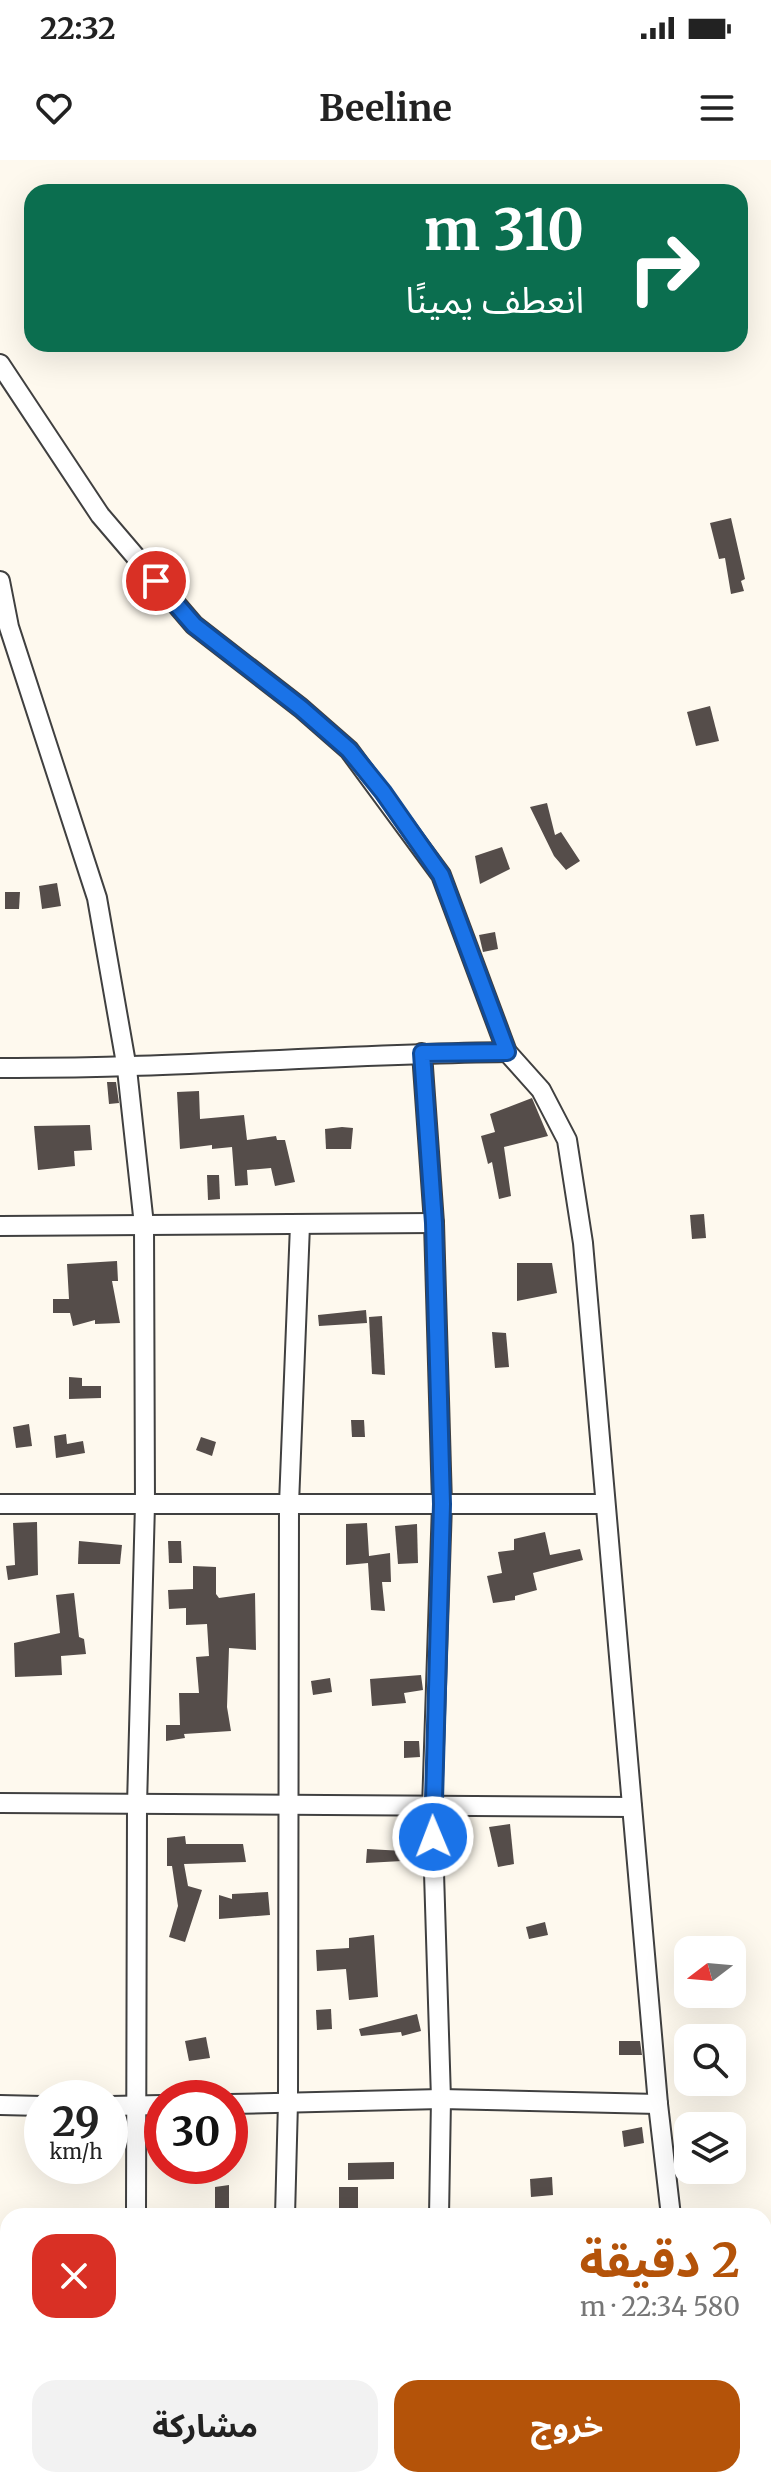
<!DOCTYPE html>
<html lang="ar">
<head>
<meta charset="utf-8">
<style>
  :root { --surface:#fff; --page:#f2f2f2; --text:#222; --muted:#767676; --accent:#b45309 }
  body { margin:0; font-family:Merriweather,"Noto Sans Arabic",serif; background:var(--page); color:var(--text); direction:rtl; height:100vh; display:flex; flex-direction:column; font-size:30px; white-space:nowrap }
  * { box-sizing:border-box; margin:0 }
  p { font-size:26px; color:var(--muted) }
  .icon { flex:none; width:44px; height:44px; fill:none; stroke:currentColor; stroke-width:2; stroke-linecap:round; stroke-linejoin:round }
  .map { position:relative; flex:1; overflow:hidden; direction:ltr }
  .details { position:absolute; left:0px; top:2048px; width:772px; height:280px; display:flex; flex-direction:column; background:var(--surface); border-radius:24px 24px 0 0; box-shadow:0 8px 32px #0002; direction:rtl }
  .details>* { flex:none }
  .guide { position:absolute; left:24px; top:24px; width:724px; height:168px; border-radius:24px; box-shadow:0 8px 32px #0002; direction:rtl; background:#0b6e4f; color:#fff; overflow:hidden }
  .needle { width:52px; rotate:254deg }
  .buttons { position:absolute; left:674px; top:1776px; display:grid; gap:16px }
  .buttons a { display:grid; place-items:center; width:72px; height:72px; border-radius:16px; background:var(--surface); box-shadow:0 8px 32px #0002; font-size:40px }
  .speed { position:absolute; left:24px; top:1920px; display:flex; gap:16px; font-size:40px; font-weight:700; text-align:center }
  .speed>* { display:grid; place-content:center; width:104px; height:104px; border-radius:50%; background:var(--surface); box-shadow:0 8px 32px #0002; line-height:1 }
  .speed small { font-size:20px; font-weight:400 }
  .speed .limit { border:12px solid #d22; background:#fff; color:#111 }
  .pin { position:absolute; display:grid; place-items:center; width:68px; height:68px; color:#fff; margin:-34px; border:4px solid #fff; border-radius:50%; box-shadow:0 2px 8px #0007 }
  .me { position:absolute; width:88px; margin:-44px; rotate:359deg; stroke-linejoin:round; filter:drop-shadow(0 0 6px #0008) }
  .turn { display:flex; align-items:center; gap:28px; height:168px; padding:0 32px; font-size:36px }
  .turn .icon { width:104px; height:104px; stroke-width:2.5 }
  .turn b { display:block; font-size:56px; line-height:68px }
  .round { display:grid; place-items:center; flex:none; width:84px; height:84px; border-radius:24px; background:var(--page) }
  .headline { display:flex; align-items:center; justify-content:space-between; height:136px; padding:0 32px }
  h1 { font-size:48px; font-weight:700; line-height:60px; color:var(--accent) }
  .button { display:flex; gap:16px; margin-top:auto; padding:16px 32px }
  .button a { flex:1; height:92px; border-radius:24px; background:var(--accent); color:#fff; font-size:32px; font-weight:700; line-height:92px; text-align:center }
  .button a+a { background:var(--page); color:var(--text) }
  .status { display:flex; justify-content:space-between; align-items:center; height:56px; padding:0 40px; background:var(--surface); direction:ltr }
  .status svg { height:22px; fill:currentColor }
  header { display:flex; justify-content:space-between; align-items:center; height:104px; padding:0 32px; background:var(--surface); font-size:36px; font-weight:700 }
  .map>svg:first-child { display:block }
</style>
</head>
<body>
<div class="status"><b>22:32</b><svg viewBox="0 0 49 12"><path d="M0 12V9h3v3zM5 12V6h3v6zM10 12V3h3v9zM15 12V0h3v12zM26 1h20v11H26zM47 4h2v5h-2z"/></svg></div>
<header><svg class="icon" aria-label="menu" viewBox="0 0 24 24"><path d="M4 6h16M4 12h16M4 18h16"/></svg>Beeline<svg class="icon" aria-label="heart" viewBox="0 0 24 24"><path d="M12 20l-8-8c-3-5 5-10 8-4 3-6 11-1 8 4z"/></svg></header>
<div class="map">
<svg width="771" height="2328" viewBox="0 0 771 2328">
  <rect width="100%" height="100%" fill="#fef9ee"/>
  <g fill="#554d4a">
    <path d="M 731,358 L 745,419 L 741,421 L 744,431 L 731,434 L 725,398 L 719,399 L 710,363 Z"/>
    <path d="M 710,546 L 719,581 L 696,586 L 687,552 Z"/>
    <path d="M 547,643 L 555,675 L 561,672 L 580,701 L 566,710 L 554,696 L 530,647 Z"/>
    <path d="M 502,687 L 510,709 L 480,724 L 475,696 Z"/>
    <path d="M 57,723 L 61,746 L 42,749 L 39,726 Z"/>
    <path d="M 5,732 L 20,732 L 19,749 L 5,749 Z"/>
    <path d="M 495,772 L 498,789 L 483,792 L 479,775 Z"/>
    <path d="M 107,922 L 116,922 L 119,943 L 109,944 Z"/>
    <path d="M 199,931 L 200,959 L 244,955 L 247,980 L 276,976 L 277,980 L 285,980 L 295,1022 L 275,1026 L 271,1008 L 247,1010 L 248,1025 L 235,1026 L 232,987 L 212,989 L 212,985 L 180,989 L 177,932 Z"/>
    <path d="M 532,938 L 548,976 L 504,987 L 511,1036 L 499,1039 L 492,1002 L 488,1004 L 481,976 L 495,972 L 490,954 Z"/>
    <path d="M 90,965 L 92,990 L 74,991 L 75,1006 L 38,1010 L 34,966 Z"/>
    <path d="M 342,967 L 353,968 L 351,989 L 326,989 L 325,969 Z"/>
    <path d="M 207,1015 L 219,1015 L 220,1039 L 208,1040 Z"/>
    <path d="M 704,1054 L 706,1078 L 692,1079 L 690,1055 Z"/>
    <path d="M 117,1101 L 118,1121 L 112,1121 L 120,1163 L 95,1164 L 95,1160 L 73,1166 L 70,1153 L 53,1153 L 53,1139 L 69,1139 L 67,1104 Z"/>
    <path d="M 517,1103 L 552,1103 L 557,1133 L 517,1141 Z"/>
    <path d="M 366,1150 L 367,1163 L 319,1166 L 318,1155 Z"/>
    <path d="M 382,1156 L 385,1215 L 372,1214 L 369,1157 Z"/>
    <path d="M 492,1172 L 506,1173 L 509,1207 L 495,1208 Z"/>
    <path d="M 69,1217 L 82,1218 L 82,1226 L 101,1226 L 101,1238 L 69,1239 Z"/>
    <path d="M 351,1260 L 364,1260 L 365,1277 L 352,1277 Z"/>
    <path d="M 29,1264 L 32,1286 L 16,1288 L 13,1267 Z"/>
    <path d="M 66,1274 L 67,1284 L 83,1281 L 85,1293 L 56,1298 L 54,1276 Z"/>
    <path d="M 201,1277 L 216,1282 L 212,1296 L 196,1290 Z"/>
    <path d="M 37,1362 L 38,1415 L 8,1420 L 6,1406 L 15,1405 L 13,1363 Z"/>
    <path d="M 367,1363 L 369,1396 L 390,1393 L 391,1422 L 382,1422 L 385,1451 L 371,1450 L 368,1403 L 346,1405 L 346,1364 Z"/>
    <path d="M 417,1364 L 418,1403 L 398,1404 L 395,1366 Z"/>
    <path d="M 545,1372 L 550,1395 L 580,1389 L 583,1400 L 533,1413 L 537,1430 L 515,1436 L 515,1440 L 493,1443 L 487,1416 L 502,1413 L 498,1392 L 514,1390 L 514,1379 Z"/>
    <path d="M 79,1381 L 122,1385 L 120,1404 L 78,1404 Z"/>
    <path d="M 168,1381 L 181,1381 L 182,1403 L 169,1403 Z"/>
    <path d="M 193,1406 L 216,1407 L 216,1434 L 219,1438 L 255,1433 L 256,1490 L 229,1488 L 227,1547 L 231,1571 L 184,1574 L 185,1578 L 166,1581 L 166,1565 L 180,1565 L 179,1533 L 199,1533 L 196,1497 L 209,1496 L 207,1464 L 186,1465 L 186,1448 L 169,1449 L 168,1430 L 193,1429 Z"/>
    <path d="M 74,1433 L 79,1477 L 84,1479 L 86,1494 L 61,1496 L 62,1515 L 15,1517 L 14,1483 L 60,1473 L 56,1435 Z"/>
    <path d="M 421,1515 L 423,1530 L 404,1533 L 406,1543 L 372,1546 L 370,1519 Z"/>
    <path d="M 330,1518 L 332,1532 L 313,1535 L 311,1521 Z"/>
    <path d="M 404,1581 L 419,1581 L 420,1597 L 404,1598 Z"/>
    <path d="M 510,1664 L 514,1704 L 498,1707 L 489,1667 Z"/>
    <path d="M 417,1667 L 420,1700 L 366,1703 L 367,1689 L 404,1691 L 401,1668 Z"/>
    <path d="M 185,1676 L 186,1684 L 243,1684 L 246,1702 L 184,1704 L 188,1726 L 202,1730 L 185,1782 L 169,1777 L 178,1746 L 172,1706 L 167,1706 L 167,1678 Z"/>
    <path d="M 268,1732 L 270,1755 L 219,1759 L 219,1735 L 232,1739 L 232,1734 Z"/>
    <path d="M 545,1762 L 548,1775 L 529,1779 L 526,1767 Z"/>
    <path d="M 374,1775 L 378,1837 L 349,1840 L 346,1809 L 317,1811 L 316,1790 L 349,1788 L 349,1778 Z"/>
    <path d="M 331,1849 L 332,1869 L 317,1870 L 316,1850 Z"/>
    <path d="M 417,1854 L 421,1871 L 402,1876 L 401,1872 L 361,1876 L 359,1869 Z"/>
    <path d="M 206,1877 L 210,1898 L 189,1901 L 185,1881 Z"/>
    <path d="M 619,1881 L 640,1881 L 642,1895 L 619,1895 Z"/>
    <path d="M 642,1967 L 644,1983 L 624,1987 L 622,1971 Z"/>
    <path d="M 394,2002 L 394,2019 L 348,2020 L 348,2003 Z"/>
    <path d="M 552,2017 L 553,2035 L 531,2037 L 530,2019 Z"/>
    <path d="M 229,2025 L 229,2052 L 215,2052 L 215,2027 Z"/>
    <rect x="339" y="2027" width="19" height="29"/>
  </g>
  <g fill="none" stroke-linecap="round" stroke-linejoin="round">
    <g stroke="#404040" stroke-width="22">
      <g id="minor">
        <path d="M 0,204 L 100,355 L 194,465 L 301,548 L 349,590 L 441,715 L 507,892 L 541,930 L 567,980 L 583,1083 L 658,1944 L 671,2056"/>
        <path d="M 0,421 L 9,467 L 97,738 L 127,909 L 144,1065 L 145,1344 L 137,1645 L 136,2056"/>
        <path d="M 422,893 L 434,1063 L 442,1344 L 432,1648 L 441,1939 L 439,2056"/>
        <path d="M 0,908 C 169,909 338,894 507,892"/>
        <path d="M 0,1066 L 434,1063"/>
        <path d="M 0,1344 L 605,1344"/>
        <path d="M 0,1643 L 632,1647"/>
        <path d="M 230,1944 L 441,1939 L 658,1944"/>
        <path d="M 0,1945 L 42,1946"/>
        <path d="M 110,1946 L 162,1945"/>
        <path d="M 285,2056 L 288,1942 L 289,1344 L 300,1065"/>
        <path d="M 703,2320 L 704,2328"/>
        <path d="M 132,2328 L 132,2320"/>
        <path d="M 276,2328 L 276,2320"/>
        <path d="M 436,2328 L 436,2320"/>
      </g>
    </g>
    <use href="#minor" stroke="#fff" stroke-width="18"/>
  </g>
  <g fill="none" stroke-linecap="round" stroke-linejoin="round">
    <g stroke="#114b97" stroke-width="20">
      <path id="route" d="M 156,421 L 194,465 L 301,548 L 349,590 L 383,632 L 441,715 L 507,892 L 422,893 L 434,1063 L 442,1344 L 433,1677"/>
    </g>
    <use href="#route" stroke="#1a73e8" stroke-width="14"/>
  </g>
</svg>
<div class="buttons">
<a><svg class="needle" viewBox="-14 -14 28 28"><path d="M0-13l5 13h-10z" fill="#e53935"/><path d="M0 13l5-13h-10z" fill="#767676"/></svg></a>
<a><svg class="icon" aria-label="search" viewBox="0 0 24 24"><circle cx="10" cy="10" r="6"/><path d="M15 15l6 6"/></svg></a>
<a><svg class="icon" aria-label="layers" viewBox="0 0 24 24"><path d="M12 4l9 5-9 5-9-5zM3 14l9 5 9-5"/></svg></a>
</div>
<div class="speed"><div>29<small>km/h</small></div><div class="limit">30</div></div>
<div class="pin" style="left:156px;top:421px;background:#d93025"><svg class="icon" aria-label="arrive" viewBox="0 0 24 24"><path d="M6 21V4h12l-3 4 3 4H6"/></svg></div>
<svg class="me" style="left:433px;top:1677px" viewBox="-20 -20 40 40"><circle r="17" fill="#1a73e8" stroke="#fff" stroke-width="3"/><path d="M0-11L8 9 0 5-8 9z" fill="#fff"/></svg>
<div class="guide">
<div class="turn"><svg class="icon" aria-label="right" viewBox="0 0 24 24"><path d="M7 20v-9h11M14 6l5 5-5 5"/></svg><div><b>310 m</b>انعطف يمينًا</div></div>
</div>
<section class="details">
<div class="headline"><div><h1>2 دقيقة</h1><p>580 m · 22:34</p></div><a class="round" style="background:#d93025;color:#fff"><svg class="icon" aria-label="close" viewBox="0 0 24 24"><path d="M6 6l12 12M18 6L6 18"/></svg></a></div>
<div class="button"><a>خروج</a><a>مشاركة</a></div>
</section>
</div>
</body>
</html>
